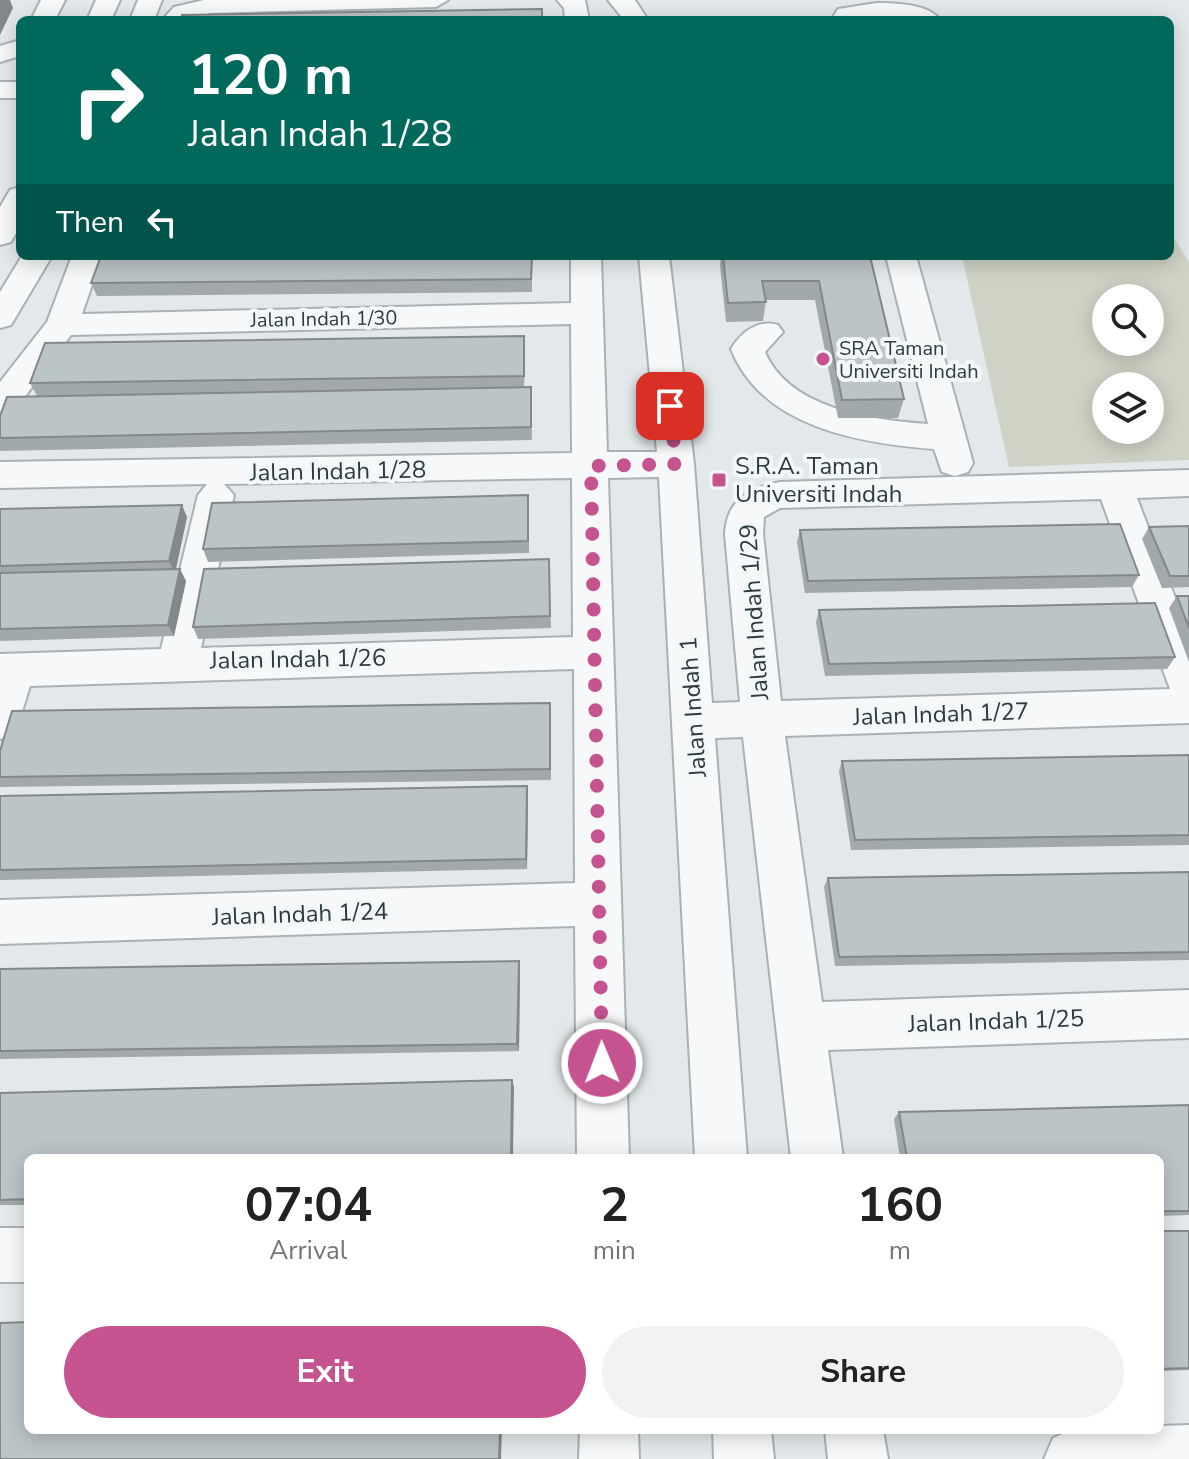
<!DOCTYPE html>
<html lang="en">
<head>
<meta charset="utf-8">
<style>
  :root { --surface:#fff; --page:#f2f2f2; --text:#222; --muted:#767676; --accent:#c45390 }
  body { margin:0; font-family:"Nunito Sans",sans-serif; background:var(--page); color:var(--text); height:100vh; display:flex; flex-direction:column; font-size:30px; white-space:nowrap }
  * { box-sizing:border-box; margin:0 }
  p { font-size:26px; color:var(--muted) }
  .icon { flex:none; width:44px; height:44px; fill:none; stroke:currentColor; stroke-width:2; stroke-linecap:round; stroke-linejoin:round }
  .map { position:relative; flex:1; overflow:hidden }
  .sheet { position:absolute; left:24px; top:1154px; width:1140px; height:280px; display:flex; flex-direction:column; background:var(--surface); border-radius:12px; box-shadow:0 4px 20px #0003 }
  .sheet>* { flex:none }
  .banner { position:absolute; left:16px; top:16px; width:1158px; height:244px; border-radius:12px; box-shadow:0 4px 20px #0003; background:#00695c; color:#fff; overflow:hidden }
  .fabs { position:absolute; left:1092px; top:284px; display:grid; gap:16px }
  .fabs a { display:grid; place-items:center; width:72px; height:72px; border-radius:50%; background:var(--surface); box-shadow:0 4px 20px #0003; font-size:40px }
  .pin { position:absolute; display:grid; place-items:center; width:68px; height:68px; color:#fff; margin:-34px; border-radius:16px; box-shadow:0 4px 12px #0006 }
  .me { position:absolute; width:88px; margin:-44px; rotate:359deg; stroke-linejoin:round; filter:drop-shadow(0 0 6px #0008) }
  .turn { display:flex; align-items:center; gap:28px; height:168px; padding:0 40px; font-size:36px }
  .turn .icon { width:104px; height:104px; stroke-width:2.5 }
  .turn b { display:block; font-size:56px; line-height:68px }
  .then { display:flex; align-items:center; height:76px; padding:0 40px; background:#0003; gap:16px; font-size:30px }
  .eta { display:flex; justify-content:space-evenly; align-items:center; height:136px; text-align:center }
  .eta b { font-size:48px; font-weight:700; line-height:56px }
  .cta { display:flex; gap:16px; margin-top:auto; padding:16px 40px }
  .cta a { flex:1; height:92px; border-radius:48px; background:var(--accent); color:#fff; font-size:32px; font-weight:700; line-height:92px; text-align:center }
  .cta a+a { background:var(--page); color:var(--text) }
  .map>svg:first-child { display:block }
</style>
</head>
<body>
<div class="map">
<svg width="1189" height="1459" viewBox="0 0 1189 1459">
  <rect width="100%" height="100%" fill="#e3e9ea"/>
  <path fill="#ced3c5" fill-rule="evenodd" d="M 1170,232 L 1189,262 L 1189,460 L 1009,467 L 962,256 L 1170,256 ZM 1106,298 L 1150,298 L 1150,342 L 1106,342 ZM 1106,386 L 1150,386 L 1150,430 L 1106,430 Z"/>
  <g fill="none" stroke-linecap="round" stroke-linejoin="round">
    <g stroke="#a8b2b4" stroke-width="4">
      <g id="minor">
        <path d="M 41,0 L 65,0 L 55,20 L 31,20 Z"/>
        <path d="M 96,0 L 120,0 L 111,20 L 87,20 Z"/>
        <path d="M 138,0 L 162,0 L 154,20 L 130,20 Z"/>
        <path d="M 204,0 L 448,0 L 436,7 L 210,13 L 189,20 L 162,20 L 174,7 Z"/>
        <path d="M 557,0 L 585,0 L 589,20 L 565,20 L 564,8 Z"/>
        <path d="M 608,0 L 635,0 L 648,20 L 624,20 Z"/>
        <path d="M 877,3 C 896,3 929,4 940,20 L 831,20 L 838,9 Z"/>
        <path d="M 20,40 L 20,56 L 0,62 L 0,46 Z"/>
        <rect x="0" y="82" width="20" height="16"/>
        <path d="M 20,187 L 20,226 L 11,242 L 0,245 L 0,207 L 10,190 Z"/>
        <path d="M 22,256 L 52,256 L 11,325 L 0,328 L 0,292 Z"/>
        <path d="M 72,256 L 102,256 L 82,314 L 571,303 L 571,256 L 601,256 L 607,452 L 657,452 L 639,256 L 669,256 L 694,464 L 712,703 L 740,702 L 725,534 C 727,499 749,488 780,482 L 1189,470 L 1189,496 L 1137,498 L 1189,634 L 1189,723 L 785,736 L 822,1002 L 1189,990 L 1189,1038 L 828,1050 L 843,1158 L 791,1158 L 743,737 L 715,738 L 747,1158 L 695,1158 L 659,477 L 608,478 L 629,1158 L 577,1158 L 575,926 L 0,944 L 0,900 L 575,883 L 574,669 L 30,686 L 15,734 L 0,739 L 0,654 L 161,649 L 198,495 L 207,484 L 0,488 L 0,462 L 572,453 L 571,324 L 71,335 L 12,414 L 0,418 L 0,382 L 47,322 ZM 572,478 L 573,637 L 201,648 L 234,495 L 224,484 ZM 1101,499 L 1170,689 L 781,701 L 763,534 L 764,517 L 780,508 Z"/>
        <path d="M 886,256 L 916,256 L 973,463 L 968,472 L 955,476 L 942,472 L 934,449 C 858,443 762,427 731,349 C 741,332 758,319 778,325 L 783,332 L 765,352 C 789,409 872,420 928,424 Z"/>
        <rect x="0" y="1228" width="28" height="54"/>
        <path d="M 1189,1425 L 1189,1459 L 1044,1459 L 1053,1438 L 1072,1430 L 1160,1430 L 1160,1426 Z"/>
        <path d="M 580,1430 L 638,1430 L 639,1459 L 579,1459 Z"/>
        <path d="M 713,1430 L 771,1430 L 774,1459 L 714,1459 Z"/>
        <path d="M 825,1430 L 883,1430 L 888,1459 L 828,1459 Z"/>
      </g>
    </g>
    <use href="#minor" fill="#f6f8f9" fill-rule="evenodd"/>
  </g>
  <g fill="#a1a9ab">
    <path d="M 532,256 L 532,292 L 97,296 L 91,283 Z"/>
    <path d="M 721,256 L 870,256 L 904,399 L 898,418 L 838,418 L 815,300 L 766,300 L 763,321 L 726,322 L 720,266 Z"/>
    <path d="M 524,336 L 524,387 L 531,400 L 532,440 L 0,451 L 0,416 L 37,396 L 30,383 Z"/>
    <path d="M 529,508 L 529,553 L 208,562 L 203,549 Z"/>
    <path d="M 0,509 L 187,517 L 176,569 L 186,581 L 174,636 L 0,641 Z"/>
    <path d="M 1189,526 L 1189,587 L 1162,588 L 1142,539 L 1149,527 Z"/>
    <path d="M 800,530 L 1139,575 L 1132,587 L 805,593 L 797,542 Z"/>
    <path d="M 549,559 L 551,628 L 198,639 L 193,627 Z"/>
    <path d="M 1177,596 L 1189,596 L 1189,662 L 1169,608 Z"/>
    <path d="M 819,610 L 1175,657 L 1167,669 L 825,676 L 816,622 Z"/>
    <path d="M 550,703 L 551,780 L 0,787 L 0,751 Z"/>
    <path d="M 1189,755 L 1189,845 L 851,850 L 839,771 L 842,761 Z"/>
    <path d="M 527,786 L 528,796 L 527,869 L 0,880 L 0,796 Z"/>
    <path d="M 1189,872 L 1189,960 L 835,966 L 824,887 L 828,878 Z"/>
    <path d="M 0,969 L 520,970 L 519,1051 L 0,1059 Z"/>
    <path d="M 512,1080 L 514,1087 L 28,1158 L 28,1205 L 0,1205 L 0,1093 Z"/>
    <path d="M 1189,1105 L 1189,1215 L 1160,1216 L 1160,1158 L 900,1158 L 894,1119 L 899,1112 Z"/>
    <path d="M 1160,1231 L 1189,1231 L 1189,1370 L 1160,1371 Z"/>
  </g>
  <g fill="#83898b">
    <path d="M 0,0 L 10,0 L 13,8 L 0,35 Z"/>
    <path d="M 524,336 L 525,349 L 524,389 Z"/>
    <path d="M 182,505 L 187,517 L 175,573 L 169,561 Z"/>
    <path d="M 180,569 L 186,581 L 174,636 L 168,625 Z"/>
    <path d="M 527,786 L 528,796 L 527,869 L 526,859 Z"/>
    <path d="M 519,961 L 520,970 L 519,1051 L 517,1044 Z"/>
    <path d="M 512,1080 L 514,1087 L 513,1158 L 511,1158 Z"/>
    <path d="M 500,1430 L 502,1430 L 501,1459 L 499,1459 Z"/>
  </g>
  <g fill="#bbc4c7" stroke="#83898b" stroke-width="2">
    <path d="M 542,9 L 542,20 L 181,20 L 182,15 Z"/>
    <path d="M 101,256 L 532,256 L 531,279 L 91,283 Z"/>
    <path d="M 723,256 L 870,256 L 904,399 L 842,400 L 819,281 L 762,281 L 766,302 L 728,303 Z"/>
    <path d="M 524,336 L 524,376 L 30,383 L 45,343 Z"/>
    <path d="M 531,387 L 531,427 L 0,438 L 0,416 L 7,397 Z"/>
    <path d="M 528,495 L 528,541 L 203,549 L 212,503 Z"/>
    <path d="M 182,505 L 169,561 L 0,566 L 0,509 Z"/>
    <path d="M 1120,524 L 1139,575 L 808,581 L 800,530 Z"/>
    <path d="M 1189,526 L 1189,576 L 1170,576 L 1149,527 Z"/>
    <path d="M 549,559 L 550,616 L 193,627 L 204,569 Z"/>
    <path d="M 180,569 L 168,625 L 0,629 L 0,573 Z"/>
    <path d="M 1177,596 L 1189,596 L 1189,628 Z"/>
    <path d="M 1155,603 L 1175,657 L 829,664 L 819,610 Z"/>
    <path d="M 550,703 L 550,769 L 0,777 L 0,751 L 12,711 Z"/>
    <path d="M 1189,755 L 1189,835 L 855,840 L 842,761 Z"/>
    <path d="M 527,786 L 526,859 L 0,870 L 0,796 Z"/>
    <path d="M 1189,872 L 1189,952 L 839,957 L 828,878 Z"/>
    <path d="M 519,961 L 517,1044 L 0,1051 L 0,969 Z"/>
    <path d="M 512,1080 L 511,1158 L 28,1158 L 28,1199 L 0,1200 L 0,1093 Z"/>
    <path d="M 1189,1105 L 1189,1211 L 1160,1211 L 1160,1158 L 907,1158 L 899,1112 Z"/>
    <path d="M 1160,1231 L 1189,1231 L 1189,1368 L 1160,1369 Z"/>
    <path d="M 28,1322 L 28,1430 L 500,1430 L 499,1459 L 0,1459 L 0,1323 Z"/>
  </g>
  <g fill="none" stroke-linecap="round" stroke-linejoin="round">
    <path stroke="#c45390" stroke-width="14" stroke-dasharray="0 25.2" d="M 602,1063 L 591,466 L 676,464 L 670,406"/>
  </g>
  <g fill="#c45390" stroke="#f3f7f8" stroke-width="3">
    <circle cx="823" cy="359" r="8"/>
    <rect x="711" y="472" width="16" height="16" rx="4"/>
  </g>
  <g text-anchor="middle" dominant-baseline="central" stroke-width="8" stroke-linejoin="round" paint-order="stroke">
    <g font-size="20" fill="#2c3c41" stroke="#f3f7f8">
      <text transform="translate(324 319) rotate(-1)">Jalan Indah 1/30</text>
    </g>
    <g font-size="20" fill="#2c3c41" stroke="#f3f7f8" text-anchor="start">
      <text x="839" y="348">SRA Taman<tspan x="839" dy="23">Universiti Indah</tspan></text>
    </g>
    <g font-size="24" fill="#2c3c41" stroke="#f3f7f8" text-anchor="start">
      <text x="735" y="466">S.R.A. Taman<tspan x="735" dy="28">Universiti Indah</tspan></text>
    </g>
    <g font-size="24" fill="#2c3c41" stroke="#f3f7f8">
      <text transform="translate(338 471) rotate(-1)">Jalan Indah 1/28</text>
      <text transform="translate(754 612) rotate(-94)">Jalan Indah 1/29</text>
      <text transform="translate(298 659) rotate(-1)">Jalan Indah 1/26</text>
      <text transform="translate(693 707) rotate(-94)">Jalan Indah 1</text>
      <text transform="translate(941 714) rotate(-2)">Jalan Indah 1/27</text>
      <text transform="translate(300 914) rotate(-2)">Jalan Indah 1/24</text>
      <text transform="translate(996 1021) rotate(-2)">Jalan Indah 1/25</text>
    </g>
  </g>
</svg>
<div class="fabs">
<a><svg class="icon" aria-label="search" viewBox="0 0 24 24"><circle cx="10" cy="10" r="6"/><path d="M15 15l6 6"/></svg></a>
<a><svg class="icon" aria-label="layers" viewBox="0 0 24 24"><path d="M12 4l9 5-9 5-9-5zM3 14l9 5 9-5"/></svg></a>
</div>
<div class="pin" style="left:670px;top:406px;background:#d93025"><svg class="icon" aria-label="arrive" viewBox="0 0 24 24"><path d="M6 21V4h12l-3 4 3 4H6"/></svg></div>
<svg class="me" style="left:602px;top:1063px" viewBox="-20 -20 40 40"><circle r="17" fill="#c45390" stroke="#fff" stroke-width="3"/><path d="M0-11L8 9 0 5-8 9z" fill="#fff"/></svg>
<div class="banner">
<div class="turn"><svg class="icon" aria-label="right" viewBox="0 0 24 24"><path d="M7 20v-9h11M14 6l5 5-5 5"/></svg><div><b>120 m</b>Jalan Indah 1/28</div></div>
<div class="then">Then<svg class="icon" aria-label="left" viewBox="0 0 24 24"><path d="M17 20v-9H6M10 6l-5 5 5 5"/></svg></div>
</div>
<section class="sheet">
<div class="eta">
<div><b>07:04</b><p>Arrival</p></div>
<div><b>2</b><p>min</p></div>
<div><b>160</b><p>m</p></div>
</div>
<div class="cta"><a>Exit</a><a>Share</a></div>
</section>
</div>
</body>
</html>
